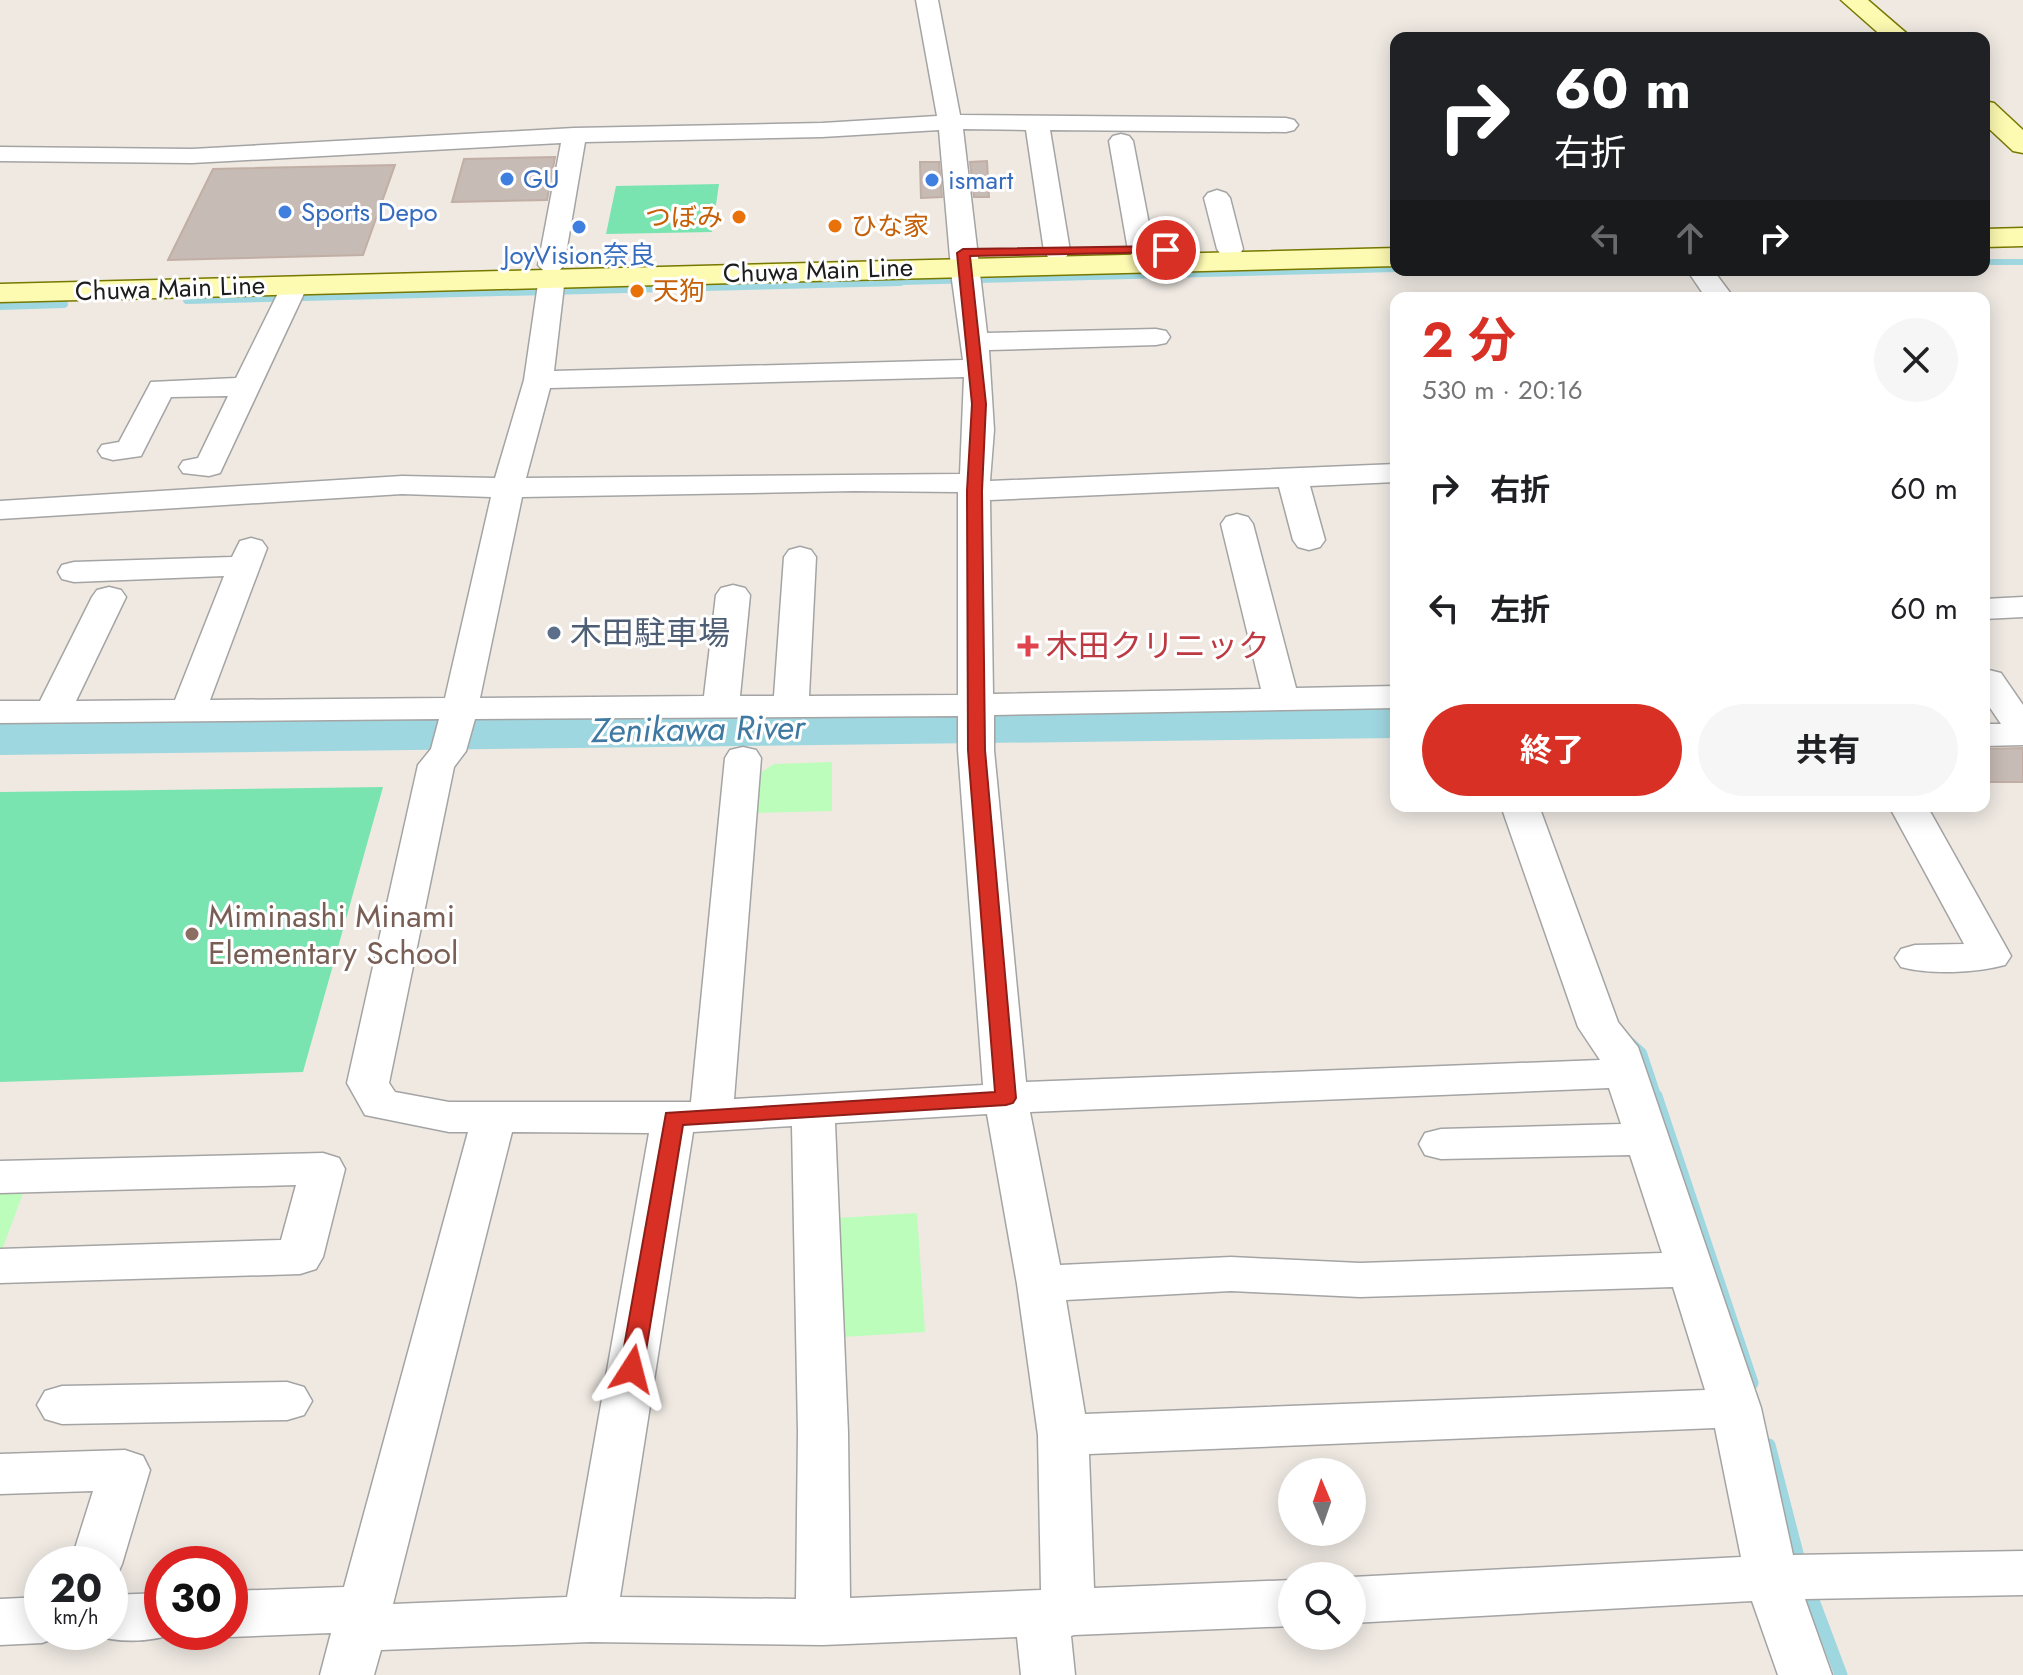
<!DOCTYPE html>
<html lang="ja">
<head>
<meta charset="utf-8">
<style>
  :root { --surface:#fff; --page:#f6f6f6; --text:#202124; --muted:#757577; --accent:#d93025 }
  body { margin:0; font-family:Jost,"Noto Sans JP",sans-serif; background:var(--page); color:var(--text); height:100vh; display:flex; flex-direction:column; font-size:30px; white-space:nowrap }
  * { box-sizing:border-box; margin:0 }
  p { font-size:26px; color:var(--muted) }
  .icon { flex:none; width:44px; height:44px; fill:none; stroke:currentColor; stroke-width:2; stroke-linecap:round; stroke-linejoin:round }
  .map { position:relative; flex:1; overflow:hidden }
  .drawer { position:absolute; left:1390px; top:292px; width:600px; height:520px; display:flex; flex-direction:column; background:var(--surface); border-radius:16px; box-shadow:0 4px 20px #0003 }
  .drawer>* { flex:none }
  .top-card { position:absolute; left:1390px; top:32px; width:600px; height:244px; border-radius:16px; box-shadow:0 4px 20px #0003; background:#202124; color:#fff; overflow:hidden }
  .needle { width:52px; rotate:358deg }
  .tools { position:absolute; left:1278px; top:1458px; display:grid; gap:16px }
  .tools a { display:grid; place-items:center; width:88px; height:88px; border-radius:50%; background:var(--surface); box-shadow:0 4px 20px #0003; font-size:40px }
  .speed { position:absolute; left:24px; top:1546px; display:flex; gap:16px; font-size:40px; font-weight:700; text-align:center }
  .speed>* { display:grid; place-content:center; width:104px; height:104px; border-radius:50%; background:var(--surface); box-shadow:0 4px 20px #0003; line-height:1 }
  .speed small { font-size:20px; font-weight:400 }
  .speed .limit { border:12px solid #d22; background:#fff; color:#111 }
  .pin { position:absolute; display:grid; place-items:center; width:68px; height:68px; color:#fff; margin:-34px; border:4px solid #fff; border-radius:50%; box-shadow:0 2px 8px #0007 }
  .me { position:absolute; width:88px; margin:-44px; rotate:9deg; stroke-linejoin:round; filter:drop-shadow(0 0 6px #0008) }
  .turn { display:flex; align-items:center; gap:28px; height:168px; padding:0 32px; font-size:36px }
  .turn .icon { width:104px; height:104px; stroke-width:2.5 }
  .turn b { display:block; font-size:56px; line-height:68px }
  .lanes { display:flex; align-items:center; height:76px; padding:0 32px; background:#0003; justify-content:center; gap:40px; direction:ltr }
  .lanes .off { opacity:.35 }
  .round { display:grid; place-items:center; flex:none; width:84px; height:84px; border-radius:42px; background:var(--page) }
  .head { display:flex; align-items:center; justify-content:space-between; height:136px; padding:0 32px }
  h1 { font-size:48px; font-weight:700; line-height:60px; color:var(--accent) }
  .primary-button { display:flex; gap:16px; margin-top:auto; padding:16px 32px }
  .primary-button a { flex:1; height:92px; border-radius:48px; background:var(--accent); color:#fff; font-size:32px; font-weight:700; line-height:92px; text-align:center }
  .primary-button a+a { background:var(--page); color:var(--text) }
  ul { padding:0; list-style:none }
  li { display:flex; align-items:center; gap:24px; height:120px; padding:0 32px }
  li div { flex:1 }
  li b { display:block; font-size:30px }
  li em { font-style:normal }
  .map>svg:first-child { display:block }
</style>
</head>
<body>
<div class="map">
<svg width="2023" height="1675" viewBox="0 0 2023 1675">
  <rect width="100%" height="100%" fill="#efe9e2"/>
  <g fill="#bcfdbb">
    <path d="M 832,762 L 832,811 L 754,813 L 757,775 L 774,764 Z"/>
    <path d="M 25,1188 L 2,1250 L 0,1250 L 0,1189 Z"/>
    <path d="M 917,1213 L 925,1332 L 842,1337 L 838,1218 Z"/>
  </g>
  <g fill="#7ae4b1">
    <path d="M 719,184 L 712,232 L 606,234 L 616,186 Z"/>
    <path d="M 383,787 L 303,1072 L 0,1082 L 0,792 Z"/>
  </g>
  <g fill="none" stroke-linecap="round" stroke-linejoin="round">
    <g stroke="#9fd7e0" stroke-width="6">
      <path d="M 1984,262 L 2023,262"/>
      <path d="M 822,284 L 1396,269"/>
    </g>
    <g stroke="#9fd7e0" stroke-width="8">
      <path d="M 187,300 L 900,282"/>
      <path d="M 0,306 L 64,304"/>
    </g>
    <path stroke="#9fd7e0" stroke-width="10" d="M 1630,1042 L 1642,1053 L 1657,1098"/>
    <g stroke="#9fd7e0" stroke-width="13">
      <path d="M 1656,1096 L 1752,1383"/>
      <path d="M 1769,1445 L 1800,1565"/>
      <path d="M 1808,1587 L 1841,1675"/>
    </g>
    <path fill="#9fd7e0" fill-rule="evenodd" d="M 1396,704 L 1396,738 L 0,755 L 0,719 Z"/>
  </g>
  <g fill="#c7bbb5" stroke="#c1aea4" stroke-width="2">
    <path d="M 555,157 L 547,200 L 452,202 L 464,159 Z"/>
    <path d="M 987,161 L 989,197 L 974,197 L 970,162 Z"/>
    <path d="M 920,162 L 939,162 L 942,197 L 921,198 Z"/>
    <path d="M 395,165 L 363,255 L 168,260 L 213,169 Z"/>
    <path d="M 2023,748 L 2023,782 L 1984,782 L 1984,749 Z"/>
  </g>
  <g fill="none" stroke-linecap="round" stroke-linejoin="round">
    <g stroke="#a4a4a4" stroke-width="3">
      <g id="street">
        <path d="M 916,0 L 938,0 L 960,115 L 1286,118 L 1294,120 L 1298,125 L 1294,130 L 1286,132 L 1050,130 L 1070,251 L 1066,257 L 1048,257 L 1044,251 L 1026,130 L 963,129 L 987,333 L 1156,329 L 1166,331 L 1170,337 L 1166,343 L 1156,345 L 989,350 L 994,430 L 990,481 L 1396,464 L 1396,482 L 1310,486 L 1325,540 L 1320,547 L 1309,550 L 1298,547 L 1293,540 L 1279,487 L 990,500 L 993,694 L 1261,689 L 1221,524 L 1226,517 L 1237,514 L 1248,517 L 1253,524 L 1296,688 L 1396,686 L 1396,708 L 994,715 L 994,750 L 1026,1082 L 1600,1060 L 1578,1027 L 1501,806 L 1539,806 L 1618,1022 L 1638,1047 L 1647,1073 L 1761,1408 L 1793,1555 L 2023,1551 L 2023,1595 L 1805,1599 L 1832,1675 L 1778,1675 L 1752,1601 L 1352,1623 L 1352,1577 L 1741,1557 L 1715,1428 L 1089,1454 L 1094,1588 L 1292,1580 L 1292,1626 L 1074,1635 L 1071,1636 L 1075,1675 L 1021,1675 L 1017,1637 L 823,1645 L 590,1642 L 381,1650 L 374,1675 L 320,1675 L 331,1633 L 230,1637 L 216,1632 L 230,1632 L 230,1591 L 344,1587 L 468,1132 L 449,1132 L 365,1115 L 347,1083 L 418,765 L 431,749 L 439,719 L 0,723 L 0,701 L 40,701 L 92,597 L 97,590 L 109,587 L 121,590 L 126,597 L 76,701 L 175,700 L 224,576 L 74,582 L 62,579 L 58,572 L 62,565 L 74,562 L 232,557 L 240,541 L 251,538 L 262,541 L 267,548 L 210,700 L 445,698 L 491,497 L 402,494 L 0,519 L 0,501 L 402,476 L 495,478 L 524,380 L 539,277 L 544,271 L 538,265 L 561,143 L 192,163 L 0,161 L 0,147 L 192,149 L 574,128 L 822,123 L 937,116 ZM 939,130 L 952,280 L 963,360 L 554,371 L 565,277 L 559,271 L 564,265 L 585,142 L 822,137 ZM 964,377 L 960,474 L 526,478 L 550,388 ZM 854,491 L 958,492 L 958,695 L 809,696 L 816,557 L 811,550 L 800,547 L 789,550 L 784,557 L 774,696 L 740,696 L 750,595 L 745,588 L 733,585 L 721,588 L 716,595 L 704,696 L 480,698 L 522,497 ZM 958,716 L 958,750 L 983,1085 L 734,1099 L 761,758 L 756,750 L 743,747 L 730,750 L 725,758 L 691,1102 L 449,1102 L 395,1092 L 389,1083 L 454,767 L 466,751 L 475,719 ZM 1609,1088 L 1621,1124 L 1441,1129 L 1425,1133 L 1419,1144 L 1425,1155 L 1441,1159 L 1630,1155 L 1662,1253 L 1360,1263 L 1231,1257 L 1060,1265 L 1030,1112 ZM 987,1114 L 1017,1284 L 1038,1435 L 1041,1590 L 850,1598 L 848,1432 L 835,1123 ZM 792,1126 L 798,1432 L 796,1599 L 620,1597 L 693,1132 ZM 512,1132 L 649,1133 L 567,1597 L 393,1604 ZM 1673,1287 L 1705,1390 L 1085,1414 L 1066,1300 L 1231,1291 L 1360,1297 Z"/>
        <path d="M 1121,134 L 1129,136 L 1133,141 L 1154,250 L 1150,256 L 1132,256 L 1128,250 L 1109,141 L 1113,136 Z"/>
        <path d="M 1217,190 L 1226,193 L 1230,198 L 1243,249 L 1239,255 L 1221,255 L 1217,249 L 1204,198 L 1208,193 Z"/>
        <path d="M 1687,270 L 1713,270 L 1734,298 L 1706,298 Z"/>
        <path d="M 295,277 L 305,279 L 308,285 L 220,473 L 209,476 L 183,473 L 179,467 L 183,461 L 198,458 L 228,396 L 171,397 L 141,456 L 113,460 L 102,457 L 98,451 L 102,445 L 119,442 L 151,382 L 236,378 L 282,285 L 285,279 Z"/>
        <path d="M 2023,597 L 2023,617 L 1984,619 L 1984,599 Z"/>
        <path d="M 1989,670 L 2001,673 L 2023,705 L 2023,745 L 1984,746 L 1984,724 L 2001,724 L 1984,699 L 1984,671 Z"/>
        <path d="M 1889,806 L 1927,806 L 2011,956 L 2005,965 C 1975,973 1931,975 1901,967 L 1895,958 L 1901,949 L 1915,945 L 1964,944 Z"/>
        <path d="M 323,1153 L 339,1158 L 345,1169 L 323,1257 L 316,1269 L 300,1274 L 0,1283 L 0,1249 L 281,1240 L 296,1185 L 0,1193 L 0,1161 Z"/>
        <path d="M 287,1382 L 304,1387 L 312,1401 L 304,1415 L 287,1420 L 62,1424 L 45,1419 L 37,1405 L 45,1391 L 62,1386 Z"/>
        <path d="M 125,1450 L 143,1456 L 150,1470 L 122,1564 L 115,1580 L 110,1581 L 110,1564 L 70,1564 L 93,1491 L 0,1494 L 0,1454 Z"/>
        <path d="M 162,1593 L 162,1632 L 181,1632 C 152,1642 120,1644 91,1634 L 110,1632 L 110,1595 Z"/>
        <path d="M 42,1597 L 42,1632 L 63,1632 L 61,1636 L 42,1643 L 0,1645 L 0,1599 Z"/>
      </g>
    </g>
    <g stroke="#767800" stroke-width="3">
      <g id="secondary">
        <path d="M 1841,0 L 1868,0 L 1912,38 L 1884,38 Z"/>
        <path d="M 1984,101 L 1994,103 L 2023,130 L 2023,153 L 2013,151 L 1984,124 Z"/>
        <path d="M 2023,228 L 2023,246 L 1984,247 L 1984,229 Z"/>
        <path d="M 1396,248 L 1396,266 L 0,302 L 0,284 Z"/>
      </g>
    </g>
    <use href="#street" fill="#fff" fill-rule="evenodd"/>
    <use href="#secondary" fill="#fdfab2" fill-rule="evenodd"/>
  </g>
  <path fill="#d93025" stroke="#8d1f18" stroke-width="2" d="M 1166,246 L 1172,250 L 1171,252 L 970,256 L 986,404 L 982,491 L 985,750 L 1016,1098 L 1013,1103 L 1006,1105 L 683,1125 L 643,1369 L 640,1375 L 632,1378 L 623,1375 L 620,1369 L 666,1113 L 995,1092 L 968,750 L 967,491 L 972,404 L 957,253 L 963,249 Z"/>
  <g fill="#3f7fe0" stroke="#fff" stroke-width="3">
    <circle cx="507" cy="179" r="8"/>
    <circle cx="932" cy="180" r="8"/>
    <circle cx="285" cy="212" r="8"/>
    <circle cx="579" cy="227" r="8"/>
  </g>
  <g fill="#e8710a" stroke="#fff" stroke-width="3">
    <circle cx="739" cy="217" r="8"/>
    <circle cx="835" cy="226" r="8"/>
    <circle cx="637" cy="291" r="8"/>
  </g>
  <circle fill="#5c6f8a" stroke="#fff" stroke-width="3" cx="554" cy="633" r="8"/>
  <path fill="#e0444e" stroke="#fff" stroke-width="3" d="M1024 634h8v8h8v8h-8v8h-8v-8h-8v-8h8z"/>
  <circle fill="#8d6e63" stroke="#fff" stroke-width="3" cx="192" cy="934" r="8"/>
  <g text-anchor="middle" dominant-baseline="central" stroke-width="6" stroke-linejoin="round" paint-order="stroke">
    <g font-size="26" fill="#366cbe" stroke="#fff" text-anchor="start">
      <text x="523" y="179">GU</text>
      <text x="948" y="180">ismart</text>
      <text x="301" y="212">Sports Depo</text>
      <text x="579" y="255" text-anchor="middle">JoyVision奈良</text>
    </g>
    <g font-size="26" fill="#c56008" stroke="#fff" text-anchor="start">
      <text x="723" y="217" text-anchor="end">つぼみ</text>
      <text x="851" y="226">ひな家</text>
      <text x="653" y="291">天狗</text>
    </g>
    <g font-size="26" fill="#1d1d1d" stroke="#fff">
      <text transform="translate(818 270) rotate(-2)">Chuwa Main Line</text>
      <text transform="translate(170 288) rotate(-2)">Chuwa Main Line</text>
    </g>
    <g font-size="32" fill="#4e5e75" stroke="#fff" text-anchor="start">
      <text x="570" y="633">木田駐車場</text>
    </g>
    <g font-size="32" fill="#be3a42" stroke="#fff" text-anchor="start">
      <text x="1046" y="646">木田クリニック</text>
    </g>
    <g font-size="32" fill="#785e54" stroke="#fff" text-anchor="start">
      <text x="208" y="916">Miminashi Minami<tspan x="208" dy="37">Elementary School</tspan></text>
    </g>
    <g font-size="34" font-style="italic" fill="#3f79a2" stroke="#fff">
      <text transform="translate(698 729) rotate(-1)">Zenikawa River</text>
    </g>
  </g>
</svg>
<div class="tools">
<a><svg class="needle" viewBox="-14 -14 28 28"><path d="M0-13l5 13h-10z" fill="#e53935"/><path d="M0 13l5-13h-10z" fill="#757577"/></svg></a>
<a><svg class="icon" aria-label="search" viewBox="0 0 24 24"><circle cx="10" cy="10" r="6"/><path d="M15 15l6 6"/></svg></a>
</div>
<div class="speed"><div>20<small>km/h</small></div><div class="limit">30</div></div>
<div class="pin" style="left:1166px;top:250px;background:#d93025"><svg class="icon" aria-label="arrive" viewBox="0 0 24 24"><path d="M6 21V4h12l-3 4 3 4H6"/></svg></div>
<svg class="me" style="left:632px;top:1369px" viewBox="-20 -20 40 40"><path d="M0-17L14 15 0 8-14 15z" fill="#d93025" stroke="#fff" stroke-width="4"/></svg>
<div class="top-card">
<div class="turn"><svg class="icon" aria-label="right" viewBox="0 0 24 24"><path d="M7 20v-9h11M14 6l5 5-5 5"/></svg><div><b>60 m</b>右折</div></div>
<div class="lanes"><svg class="icon off" aria-label="left" viewBox="0 0 24 24"><path d="M17 20v-9H6M10 6l-5 5 5 5"/></svg><svg class="icon off" aria-label="ahead" viewBox="0 0 24 24"><path d="M12 20V5M6 11l6-6 6 6"/></svg><svg class="icon" aria-label="right" viewBox="0 0 24 24"><path d="M7 20v-9h11M14 6l5 5-5 5"/></svg></div>
</div>
<section class="drawer">
<div class="head"><div><h1>2 分</h1><p>530 m · 20:16</p></div><a class="round"><svg class="icon" aria-label="close" viewBox="0 0 24 24"><path d="M6 6l12 12M18 6L6 18"/></svg></a></div>
<ul>
<li><svg class="icon" aria-label="right" viewBox="0 0 24 24"><path d="M7 20v-9h11M14 6l5 5-5 5"/></svg><div><b>右折</b></div><em>60 m</em></li>
<li><svg class="icon" aria-label="left" viewBox="0 0 24 24"><path d="M17 20v-9H6M10 6l-5 5 5 5"/></svg><div><b>左折</b></div><em>60 m</em></li>
</ul>
<div class="primary-button"><a>終了</a><a>共有</a></div>
</section>
</div>
</body>
</html>
